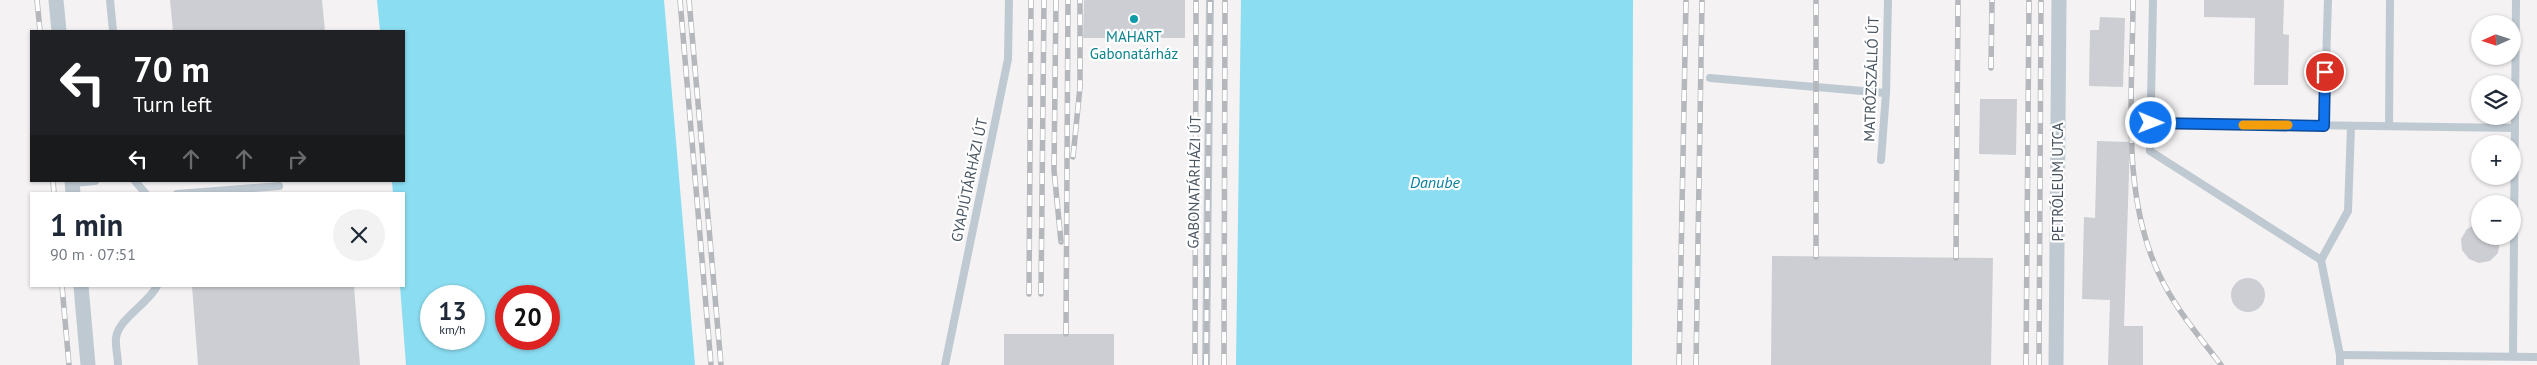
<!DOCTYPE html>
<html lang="en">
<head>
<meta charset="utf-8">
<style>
  :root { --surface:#fff; --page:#f2f2f3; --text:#1f2937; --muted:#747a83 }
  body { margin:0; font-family:"PT Sans",sans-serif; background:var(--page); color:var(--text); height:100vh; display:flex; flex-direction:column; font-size:19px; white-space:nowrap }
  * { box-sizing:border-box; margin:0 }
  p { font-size:16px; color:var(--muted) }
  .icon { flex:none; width:28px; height:28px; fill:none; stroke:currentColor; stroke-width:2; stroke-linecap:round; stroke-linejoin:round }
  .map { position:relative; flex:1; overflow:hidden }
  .sheet { position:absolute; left:30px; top:192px; width:375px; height:95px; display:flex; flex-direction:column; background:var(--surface); border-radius:0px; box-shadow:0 1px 4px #0004 }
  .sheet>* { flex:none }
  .banner { position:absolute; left:30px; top:30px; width:375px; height:152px; border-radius:0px; box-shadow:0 1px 4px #0004; background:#202124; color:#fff; overflow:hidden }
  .needle { width:32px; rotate:267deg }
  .buttons { position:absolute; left:2471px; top:15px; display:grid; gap:10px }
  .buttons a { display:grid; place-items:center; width:50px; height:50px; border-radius:50%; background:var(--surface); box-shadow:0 1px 4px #0004; font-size:25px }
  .speed { position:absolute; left:420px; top:285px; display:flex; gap:10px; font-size:25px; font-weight:700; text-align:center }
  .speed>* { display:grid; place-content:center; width:65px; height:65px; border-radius:50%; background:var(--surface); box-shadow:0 1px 4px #0004; line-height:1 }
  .speed small { font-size:12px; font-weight:400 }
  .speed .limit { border:8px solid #d22; background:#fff; color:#111 }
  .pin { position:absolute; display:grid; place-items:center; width:42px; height:42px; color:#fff; margin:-21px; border:2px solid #fff; border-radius:50%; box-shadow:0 1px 5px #0007 }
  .me { position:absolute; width:55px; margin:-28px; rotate:91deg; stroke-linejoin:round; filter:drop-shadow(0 0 4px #0008) }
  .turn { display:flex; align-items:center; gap:18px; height:105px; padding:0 20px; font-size:22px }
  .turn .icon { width:65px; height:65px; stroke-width:2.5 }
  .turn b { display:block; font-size:35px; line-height:42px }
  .lanes { display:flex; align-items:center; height:48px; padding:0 20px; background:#0003; justify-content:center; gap:25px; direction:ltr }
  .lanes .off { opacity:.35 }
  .round { display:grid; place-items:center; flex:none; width:52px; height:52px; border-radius:26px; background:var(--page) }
  .summary { display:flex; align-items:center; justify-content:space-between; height:85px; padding:0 20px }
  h1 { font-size:30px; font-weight:600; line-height:38px }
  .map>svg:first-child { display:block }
</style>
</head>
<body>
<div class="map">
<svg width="2537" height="365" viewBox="0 0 2537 365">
  <rect width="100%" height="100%" fill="#f4f2f2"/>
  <g fill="#8bddf1" fill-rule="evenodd">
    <path d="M 377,0 L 664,0 L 695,365 L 406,365 L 400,286 L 404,286 L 404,194 L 393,194 L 392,181 L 404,181 L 404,31 L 380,31 ZM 431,296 L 474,296 L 474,339 L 431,339 ZM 506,296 L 549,296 L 549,339 L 506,339 Z"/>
    <path d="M 1241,0 L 1633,0 L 1632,365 L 1236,365 Z"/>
  </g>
  <g fill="#ccced4">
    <path d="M 170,0 L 322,0 L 325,31 L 173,31 Z"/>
    <path d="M 1084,0 L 1185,0 L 1185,38 L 1083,38 Z"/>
    <path d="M 2204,0 L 2284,0 L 2283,34 L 2289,35 L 2288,85 L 2254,85 L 2255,18 L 2204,17 Z"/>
    <path d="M 2100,17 L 2125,18 L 2123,87 L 2089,86 L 2090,30 L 2099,30 Z"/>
    <path d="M 1980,99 L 2017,99 L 2016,155 L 1979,154 Z"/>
    <path d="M 2097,141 L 2130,142 L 2124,326 L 2143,326 L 2143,365 L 2108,365 L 2110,300 L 2082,299 L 2084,217 L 2095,218 Z"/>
    <path d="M 2480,222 L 2480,236 L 2501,236 L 2498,253 L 2490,261 L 2479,263 L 2469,259 L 2462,250 L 2461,239 L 2467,229 Z"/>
    <path d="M 1772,256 L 1993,258 L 1991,365 L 1771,365 Z"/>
    <circle cx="2248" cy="295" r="17"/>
    <path d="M 192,286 L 354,286 L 360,365 L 198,365 Z"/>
    <rect x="1004" y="334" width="110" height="31"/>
  </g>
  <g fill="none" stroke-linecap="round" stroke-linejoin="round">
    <g stroke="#bfc9d2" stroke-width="8">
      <path d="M 110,0 L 113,31"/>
      <path d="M 2153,0 L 2150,151 L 2321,260 L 2340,355 L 2340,365"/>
      <path d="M 1710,78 L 1886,93"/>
      <path d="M 2151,123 L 2515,128"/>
      <path d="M 2324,126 L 2328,0"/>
      <path d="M 2389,126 L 2390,0"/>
      <path d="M 1881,160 L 1886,93 L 1888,0"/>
      <path d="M 135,181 L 146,194"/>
      <path d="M 72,183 L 95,181"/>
      <path d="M 177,194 L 279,186"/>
      <path d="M 2321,260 L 2348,211 L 2351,126"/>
      <path d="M 2340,355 L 2537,357"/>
      <path d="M 2513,356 L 2516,0"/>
      <path d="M 118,365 C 118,356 115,346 116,338 C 118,319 149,303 157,286"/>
      <path d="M 945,365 L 1008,59 L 1009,0"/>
      <path d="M 1206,365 L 1210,0"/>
    </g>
    <g stroke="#bfc9d2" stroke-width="15">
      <path d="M 56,0 L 59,31"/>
      <path d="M 72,181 L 73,194"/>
      <path d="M 81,286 L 88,365"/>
      <path d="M 2056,365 L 2059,0"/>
    </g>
    <g stroke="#b4b7bc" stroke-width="5.5">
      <g id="rail">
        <path d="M 37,0 L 40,31"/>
        <path d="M 680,0 L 711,365"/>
        <path d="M 689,0 L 721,365"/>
        <path d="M 1056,0 L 1054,170 L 1061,242"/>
        <path d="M 2133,0 C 2133,89 2120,192 2159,274 C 2174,307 2199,336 2221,365"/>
        <path d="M 1991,68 L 1992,0"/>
        <path d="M 1073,157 L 1080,87 L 1080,0"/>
        <path d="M 53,181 L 54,194"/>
        <path d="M 1816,257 L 1816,0"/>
        <path d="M 1956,258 L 1958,0"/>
        <path d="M 62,286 L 69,365"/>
        <path d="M 1029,294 L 1031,0"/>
        <path d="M 1041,294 L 1044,0"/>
        <path d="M 1066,334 L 1068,0"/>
        <path d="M 1195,365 L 1196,0"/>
        <path d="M 1206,365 L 1210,0"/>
        <path d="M 1224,365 L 1225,0"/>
        <path d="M 1679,365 L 1686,0"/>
        <path d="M 1696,365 L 1702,0"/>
        <path d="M 2026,365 L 2029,0"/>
        <path d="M 2039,365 L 2041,0"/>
      </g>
    </g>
    <use href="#rail" stroke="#fff" stroke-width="4" stroke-dasharray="11" stroke-linecap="butt"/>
  </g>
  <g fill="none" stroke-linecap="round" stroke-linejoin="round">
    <g stroke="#0b4b9b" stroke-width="12">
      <path id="route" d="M 2151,123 L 2324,126 L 2325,72"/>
    </g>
    <use href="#route" stroke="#1174ef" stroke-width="9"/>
    <path stroke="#f59e0b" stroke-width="9" d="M 2243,125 L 2288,125"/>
  </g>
  <circle fill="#0f9aa8" stroke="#fff" stroke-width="2" cx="1134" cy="19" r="5"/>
  <g text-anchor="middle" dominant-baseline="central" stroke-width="4.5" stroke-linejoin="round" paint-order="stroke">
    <g font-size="15" fill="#0d838f" stroke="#fff">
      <text x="1134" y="36">MAHART<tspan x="1134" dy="17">Gabonatárház</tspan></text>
    </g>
    <g font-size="15" fill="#485561" stroke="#fff">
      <text transform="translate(1871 79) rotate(-88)">MATRÓZSZÁLLÓ ÚT</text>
      <text transform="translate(969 180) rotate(-78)">GYAPJÚTÁRHÁZI ÚT</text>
      <text transform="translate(1194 182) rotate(-89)">GABONATÁRHÁZI ÚT</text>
      <text transform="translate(2057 182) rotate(-90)">PETRÓLEUM UTCA</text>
    </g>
    <g font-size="16" font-style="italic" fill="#07809e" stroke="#fff">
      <text x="1435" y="182">Danube</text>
    </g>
  </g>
</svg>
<div class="buttons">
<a><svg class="needle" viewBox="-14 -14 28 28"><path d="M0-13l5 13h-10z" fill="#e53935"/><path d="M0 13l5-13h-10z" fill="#747a83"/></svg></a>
<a><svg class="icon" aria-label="layers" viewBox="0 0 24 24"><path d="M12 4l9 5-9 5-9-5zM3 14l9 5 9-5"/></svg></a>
<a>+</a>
<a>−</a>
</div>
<div class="speed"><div>13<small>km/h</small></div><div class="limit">20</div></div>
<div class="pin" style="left:2325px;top:72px;background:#d93025"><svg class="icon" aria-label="arrive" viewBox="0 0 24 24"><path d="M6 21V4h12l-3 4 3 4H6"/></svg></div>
<svg class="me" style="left:2151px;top:123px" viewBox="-20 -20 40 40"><circle r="17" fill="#1174ef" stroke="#fff" stroke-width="3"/><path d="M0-11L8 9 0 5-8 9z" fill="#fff"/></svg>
<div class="banner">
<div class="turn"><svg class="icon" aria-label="left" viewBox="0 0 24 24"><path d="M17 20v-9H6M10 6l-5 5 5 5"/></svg><div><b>70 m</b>Turn left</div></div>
<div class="lanes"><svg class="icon" aria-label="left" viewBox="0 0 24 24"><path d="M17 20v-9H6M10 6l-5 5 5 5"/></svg><svg class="icon off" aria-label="ahead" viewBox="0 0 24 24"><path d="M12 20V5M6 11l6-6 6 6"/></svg><svg class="icon off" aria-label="ahead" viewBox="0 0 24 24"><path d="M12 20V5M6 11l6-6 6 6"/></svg><svg class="icon off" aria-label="right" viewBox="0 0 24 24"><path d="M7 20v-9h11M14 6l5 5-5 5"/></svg></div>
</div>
<section class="sheet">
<div class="summary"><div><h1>1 min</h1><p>90 m · 07:51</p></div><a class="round"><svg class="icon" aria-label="close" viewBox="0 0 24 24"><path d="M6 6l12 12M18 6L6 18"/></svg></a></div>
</section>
</div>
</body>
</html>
